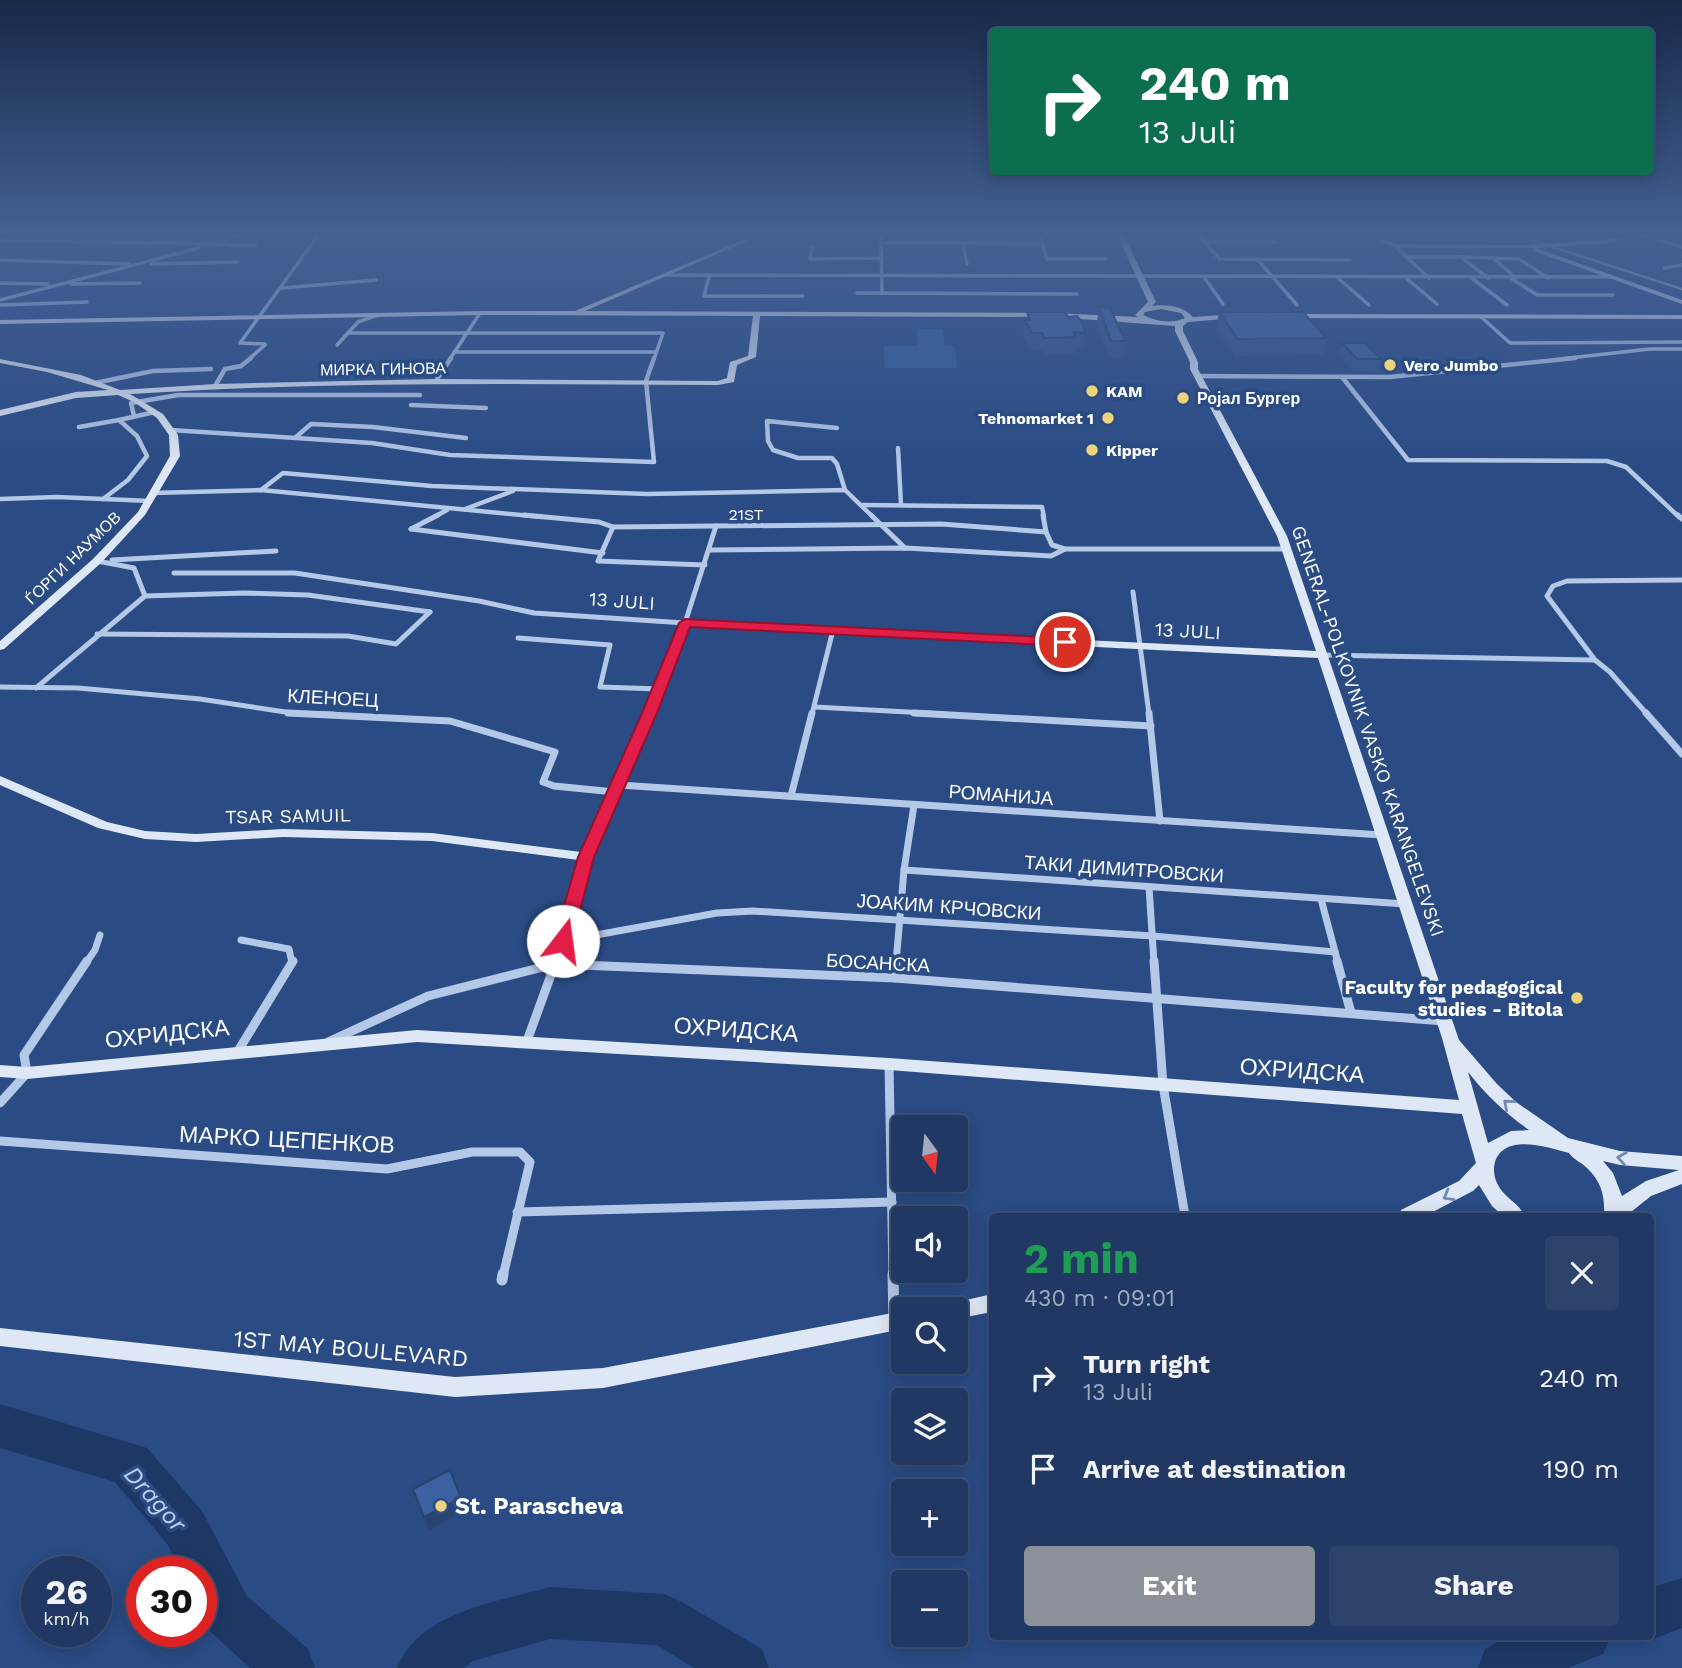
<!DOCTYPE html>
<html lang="en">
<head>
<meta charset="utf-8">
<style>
  :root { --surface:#203863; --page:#2d436c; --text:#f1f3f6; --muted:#a2acbe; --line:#3d5278; --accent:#8c9099 }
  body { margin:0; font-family:"Work Sans",sans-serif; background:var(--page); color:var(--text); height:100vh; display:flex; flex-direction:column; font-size:26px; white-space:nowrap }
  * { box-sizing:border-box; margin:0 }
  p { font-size:23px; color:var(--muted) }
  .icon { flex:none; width:38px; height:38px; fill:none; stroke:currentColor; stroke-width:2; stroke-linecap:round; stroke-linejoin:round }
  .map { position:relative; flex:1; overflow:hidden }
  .details { position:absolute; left:989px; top:1213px; width:665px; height:427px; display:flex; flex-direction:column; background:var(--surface); border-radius:7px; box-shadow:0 4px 18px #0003,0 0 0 2px var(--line) }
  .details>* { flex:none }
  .guide { position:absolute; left:989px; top:28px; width:665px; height:147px; border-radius:7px; box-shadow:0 4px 18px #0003,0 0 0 2px var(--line); background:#0b6e4f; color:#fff; overflow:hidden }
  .needle { width:46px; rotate:165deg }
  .tools { position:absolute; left:891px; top:1115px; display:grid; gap:14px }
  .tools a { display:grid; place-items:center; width:77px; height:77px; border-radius:7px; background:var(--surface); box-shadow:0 4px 18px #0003,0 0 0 2px var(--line); font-size:35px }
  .speed { position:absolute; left:21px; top:1556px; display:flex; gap:14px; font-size:35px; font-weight:700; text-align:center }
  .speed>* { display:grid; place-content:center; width:91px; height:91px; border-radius:50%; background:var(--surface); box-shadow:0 4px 18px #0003,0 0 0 2px var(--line); line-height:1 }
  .speed small { font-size:18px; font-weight:400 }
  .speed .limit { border:10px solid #d22; background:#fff; color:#111 }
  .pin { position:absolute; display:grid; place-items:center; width:60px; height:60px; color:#fff; margin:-30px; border:4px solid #fff; border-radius:50%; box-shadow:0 2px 7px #0007 }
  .me { position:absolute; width:77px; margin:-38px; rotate:15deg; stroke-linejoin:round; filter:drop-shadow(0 0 5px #0008) }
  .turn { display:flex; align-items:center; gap:24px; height:147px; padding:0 35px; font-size:32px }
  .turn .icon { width:91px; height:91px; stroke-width:2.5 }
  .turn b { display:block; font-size:49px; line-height:60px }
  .round { display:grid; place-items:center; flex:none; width:74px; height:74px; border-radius:7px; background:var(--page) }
  .overview { display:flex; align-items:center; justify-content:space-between; height:119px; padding:0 35px }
  h1 { font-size:42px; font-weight:700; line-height:52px; color:#1e9e55 }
  .action { display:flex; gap:14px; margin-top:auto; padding:14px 35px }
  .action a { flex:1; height:80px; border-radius:7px; background:var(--accent); color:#fff; font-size:28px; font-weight:700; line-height:80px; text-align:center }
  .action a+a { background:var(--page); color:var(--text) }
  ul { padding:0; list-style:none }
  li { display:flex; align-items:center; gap:21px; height:91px; padding:0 35px }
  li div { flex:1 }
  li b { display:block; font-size:26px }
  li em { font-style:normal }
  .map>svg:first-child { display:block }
</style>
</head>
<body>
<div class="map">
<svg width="1682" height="1668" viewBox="0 0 1682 1668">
  <rect width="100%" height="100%" fill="#2a4b84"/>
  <path fill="#355c9b" d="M 917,329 L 942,329 L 945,346 L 954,346 L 957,368 L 885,368 L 884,346 L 918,346 Z"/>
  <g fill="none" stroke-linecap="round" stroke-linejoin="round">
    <path stroke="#a9c2e7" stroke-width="2.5" d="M 1513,234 L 1682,289"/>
    <g fill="#1e3865" fill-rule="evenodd">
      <path d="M 0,1404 L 147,1448 L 202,1511 L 247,1596 L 308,1649 L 315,1668 L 250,1668 L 211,1632 L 201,1613 L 201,1572 L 181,1572 L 168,1545 L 115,1482 L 0,1448 Z"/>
      <path d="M 1682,1578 L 1682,1628 L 1650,1640 L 1642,1636 L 1650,1636 L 1650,1588 Z"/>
      <path d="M 550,1587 L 664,1594 L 682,1602 L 762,1649 L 769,1668 L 694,1668 L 657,1645 L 550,1639 L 473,1661 L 464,1668 L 397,1668 C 420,1611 497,1602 550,1587 Z"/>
      <path d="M 1509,1636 L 1611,1636 L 1603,1654 L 1568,1668 L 1478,1668 L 1485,1649 Z"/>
    </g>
    <g stroke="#b4c8e7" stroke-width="3.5">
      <path d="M 881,234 L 882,293"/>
      <path d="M 1039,234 L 1047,259 L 1106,259"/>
      <path d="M 1199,234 L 1219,259 L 1350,260"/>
      <path d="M 1638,234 L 1682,247"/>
      <path d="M 0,240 L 256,245"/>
      <path d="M 1206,242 L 1275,242"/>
      <path d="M 881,243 L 1042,244"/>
      <path d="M 214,244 L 241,234"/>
      <path d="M 963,244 L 967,264"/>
      <path d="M 1395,246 L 1429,278"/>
      <path d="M 812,247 L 810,259 L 882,258"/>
      <path d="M 1407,257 L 1461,257 L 1488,278"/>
      <path d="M 1461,257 L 1519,259 L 1548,278"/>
      <path d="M 1493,258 L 1516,278"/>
      <path d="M 1257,259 L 1297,305"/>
      <path d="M 0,260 L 129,264"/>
      <path d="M 151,264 L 238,262"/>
      <path d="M 1664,268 L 1682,265"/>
      <path d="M 664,275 L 1612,277"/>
      <path d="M 709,276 L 704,296 L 803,296"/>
      <path d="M 1204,277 L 1223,304"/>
      <path d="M 1339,279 L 1369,305"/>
      <path d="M 1407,279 L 1437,304"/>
      <path d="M 1473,279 L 1507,305"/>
      <path d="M 1512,279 L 1537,295 L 1613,295"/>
      <path d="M 0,283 L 48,284"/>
      <path d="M 71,284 L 140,283"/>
      <path d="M 281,288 L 376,280"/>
      <path d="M 857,293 L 1077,294"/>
      <path d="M 0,300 L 199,248"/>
      <path d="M 0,305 L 87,302"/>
      <path d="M 1480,316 L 1510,343 L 1682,342"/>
      <path d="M 348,333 L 663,333 L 654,359"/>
      <path d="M 265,344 L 240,343 L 319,234"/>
      <path d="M 337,345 L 358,322 L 378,315"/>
      <path d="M 454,352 L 656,352"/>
      <path d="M 249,359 L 265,345"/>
      <path d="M 450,359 L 480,313"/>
      <path d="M 1560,359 L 1650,349 L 1682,349"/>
    </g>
    <g stroke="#b4c8e7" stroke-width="4.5">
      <path d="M 1197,376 L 1390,377 L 1575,358"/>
      <path d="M 1342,377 L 1408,460 L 1607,461 L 1626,467 L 1679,517"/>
      <path d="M 436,381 L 451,358"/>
      <path d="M 95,383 L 153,371 L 211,369"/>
      <path d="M 215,386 L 225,369 L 241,366 L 251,358"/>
      <path d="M 411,405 L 486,408"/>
      <path d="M 134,416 L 131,403 L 178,395 L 420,395"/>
      <path d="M 79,427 L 119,420"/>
      <path d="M 837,428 L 767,421 L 768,441 L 773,450 L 798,458 L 832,458 L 837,464 L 845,490"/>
      <path d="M 171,430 L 372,443 L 450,455 L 654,462 L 646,381 L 654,358"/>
      <path d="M 296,437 L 311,424 L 373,427 L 466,438"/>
      <path d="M 898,448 L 901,505"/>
      <path d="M 261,490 L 283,473 L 432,486 L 647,494 L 845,490 L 873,517"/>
      <path d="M 152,493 L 261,490 L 542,517"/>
      <path d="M 0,499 L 57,497 L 150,501"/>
      <path d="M 103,499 L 128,480 L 147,456 L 137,436 L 119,420 L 155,412"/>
      <path d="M 862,505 L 1042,507 L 1044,517"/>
      <path d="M 465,509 L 513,491"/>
      <path d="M 434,517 L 447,510"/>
    </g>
    <g stroke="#b4c8e7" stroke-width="5">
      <path d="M 524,515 L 599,522 L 613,527 L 941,524 L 1046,532"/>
      <path d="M 871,515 L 905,548"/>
      <path d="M 1043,515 L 1046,532 L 1052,545 L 1065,549 L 1287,549"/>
      <path d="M 1678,515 L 1682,519"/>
      <path d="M 613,527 L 598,561 L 705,565"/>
      <path d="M 411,529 L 603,553"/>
      <path d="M 411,529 L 438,515"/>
      <path d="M 710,550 L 905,548 L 1051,556 L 1065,549"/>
      <path d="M 112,560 L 276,551"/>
      <path d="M 174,573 L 295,573 L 479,601 L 534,613 L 685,623 L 716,526"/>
      <path d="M 1133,592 L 1149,714"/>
      <path d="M 145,596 L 244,593 L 308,595 L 430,612"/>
      <path d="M 97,634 L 348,636 L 396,644 L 430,612"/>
      <path d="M 518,638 L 610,645 L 600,687 L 660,689"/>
      <path d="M 1322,655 L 1595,660"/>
      <path d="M 0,687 L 78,688 L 200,699 L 292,713 L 333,714"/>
      <path d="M 36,688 L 145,596 L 134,568 L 97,561"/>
      <path d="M 815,707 L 945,714"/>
      <path d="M 812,714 L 833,630"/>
      <path d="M 1647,714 L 1610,672 L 1595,660 L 1547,596 L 1553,586 L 1567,581 L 1682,580"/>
    </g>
    <g stroke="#b4c8e7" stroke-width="7">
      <path d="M 288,713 L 450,721 L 555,752 L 543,782 L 554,786 L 615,792"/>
      <path d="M 914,713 L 1151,726"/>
      <path d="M 1149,713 L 1160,821"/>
      <path d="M 1646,713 L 1682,754"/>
      <path d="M 619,785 L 1382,835"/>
      <path d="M 791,796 L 812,713"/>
      <path d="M 904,870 L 1405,904"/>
      <path d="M 1149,887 L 1154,963"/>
      <path d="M 1321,899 L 1338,963"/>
      <path d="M 241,940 L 289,949 L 292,963"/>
      <path d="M 563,941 L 717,913 L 753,911 L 1153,936 L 1335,952"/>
      <path d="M 86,963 L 95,950 L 100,935"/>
      <path d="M 555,963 L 586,857"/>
      <path d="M 896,963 L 904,870 L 914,805"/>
    </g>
    <g stroke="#b4c8e7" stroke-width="9">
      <path d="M 1154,961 L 1163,1085 L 1185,1216"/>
      <path d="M 1337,961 L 1351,1013"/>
      <path d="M 895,978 L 896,961"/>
      <path d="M 527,1041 L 556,961"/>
      <path d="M 328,1042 L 428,996 L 555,964 L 895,978 L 1444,1021"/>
      <path d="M 238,1051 L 293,961"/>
      <path d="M 889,1064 L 893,1276"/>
      <path d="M 0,1103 L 27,1073 L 24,1055 L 87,961"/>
      <path d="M 0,1141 L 387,1169 L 472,1152 L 520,1152 L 530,1162 L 503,1276"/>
      <path d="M 517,1212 L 892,1202"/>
    </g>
    <g stroke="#b4c8e7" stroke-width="11">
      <path d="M 893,1274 L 894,1321"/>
      <path d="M 502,1280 L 503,1274"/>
    </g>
    <g fill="#dee7f6" fill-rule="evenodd">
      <path d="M 757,234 L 764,234 L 585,311 L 1054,313 L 1138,317 L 1135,315 L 1148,302 L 1117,234 L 1123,234 L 1156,302 L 1152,306 C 1167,304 1183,306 1193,317 L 1238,314 L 1238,318 L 1235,318 L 1188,322 L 1183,326 L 1183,331 L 1198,362 L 1198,369 L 1287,536 L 1459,1040 L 1497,1084 L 1516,1102 L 1568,1138 L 1620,1151 L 1682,1156 L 1682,1184 L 1651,1196 L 1626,1216 L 1604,1216 C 1605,1197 1602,1182 1587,1168 C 1581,1162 1574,1160 1569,1153 C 1549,1148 1505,1132 1495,1162 C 1493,1168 1494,1177 1497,1183 C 1503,1197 1519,1203 1525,1216 L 1503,1216 L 1492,1206 L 1479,1185 L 1473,1191 L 1425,1216 L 1399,1216 L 1401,1210 L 1459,1181 L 1476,1163 L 1462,1114 L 889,1070 L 417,1042 L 27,1079 L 0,1077 L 0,1065 L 27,1067 L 417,1030 L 889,1058 L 1459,1100 L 1442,1038 L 1318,658 L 689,627 L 666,689 L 593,857 L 586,861 L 432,841 L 283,837 L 196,842 L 145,839 L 98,828 L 0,785 L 0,776 L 107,822 L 145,831 L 196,834 L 283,829 L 432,833 L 581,852 L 654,689 L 681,621 L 1316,651 L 1277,536 L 1190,369 L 1190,362 L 1175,331 L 1175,326 L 1054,317 L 760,316 L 756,357 L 737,365 L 734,382 L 718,385 C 522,384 326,381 130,394 L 163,414 L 178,435 L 180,456 L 145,515 L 101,563 L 4,649 L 0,650 L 0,641 L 93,559 L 138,512 L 170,456 L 169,435 L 157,418 L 134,402 L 118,395 L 76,398 L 0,416 L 0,410 L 76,392 L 108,390 L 47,372 L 0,363 L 0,359 L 81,375 L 120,390 L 215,384 L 436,379 L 718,381 L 727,378 L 730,362 L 748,356 L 753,316 L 480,315 L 0,324 L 0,320 L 480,311 L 575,311 ZM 1161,309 L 1181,313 L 1185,318 C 1171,324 1157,322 1143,315 L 1145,312 ZM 1468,1072 C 1486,1095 1505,1113 1529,1130 L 1511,1131 L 1488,1143 ZM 1603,1161 L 1620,1165 L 1679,1170 L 1646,1181 L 1622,1196 L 1613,1173 Z"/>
      <path d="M 1367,234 L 1374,234 L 1396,244 L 1526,245 L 1604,240 L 1645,234 L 1604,244 L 1536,248 L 1682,300 L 1682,304 L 1533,251 L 1533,248 L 1395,248 Z"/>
      <path d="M 1287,314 L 1682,315 L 1682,319 L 1284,318 L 1284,314 Z"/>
      <path d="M 992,1294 L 992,1312 L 956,1319 L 956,1309 L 946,1309 L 949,1304 Z"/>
      <path d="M 903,1311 L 903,1329 L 603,1388 L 455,1397 L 0,1346 L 0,1328 L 455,1377 L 603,1368 Z"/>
    </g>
  </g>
  <g fill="#33538a">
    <path d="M 1099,307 L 1125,341 L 1123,358 L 1109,357 L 1097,323 Z"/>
    <path d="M 1027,312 L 1068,317 L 1085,333 L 1083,349 L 1075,349 L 1074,354 L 1043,355 L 1041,349 L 1031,350 L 1023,336 L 1025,320 L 1027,320 Z"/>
    <path d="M 1219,312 L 1326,338 L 1323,355 L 1235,356 L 1216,329 Z"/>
    <path d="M 1342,343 L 1381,359 L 1378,372 L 1354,372 L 1339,356 Z"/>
  </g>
  <path fill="#294470" d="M 461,1498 L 465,1510 L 429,1530 L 424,1517 Z"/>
  <g fill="#3b61a0" stroke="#294470" stroke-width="2">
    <path d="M 1099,307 L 1110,308 L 1125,341 L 1111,341 Z"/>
    <path d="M 1027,312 L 1065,312 L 1068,317 L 1077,316 L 1083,323 L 1085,333 L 1073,332 L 1076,337 L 1045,338 L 1042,333 L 1032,333 L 1025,320 L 1030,320 Z"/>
    <path d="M 1219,312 L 1303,312 L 1326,338 L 1238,339 Z"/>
    <path d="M 1342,343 L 1364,343 L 1381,359 L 1357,359 Z"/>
    <path d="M 450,1470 L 461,1498 L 424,1517 L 413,1489 Z"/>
  </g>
  <defs><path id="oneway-chevron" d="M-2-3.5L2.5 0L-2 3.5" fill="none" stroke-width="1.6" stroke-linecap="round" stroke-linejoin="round" transform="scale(1.75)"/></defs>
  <g stroke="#7289b2">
    <use href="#oneway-chevron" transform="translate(1508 1104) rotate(-139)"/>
    <use href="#oneway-chevron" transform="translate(1622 1158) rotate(-171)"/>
    <use href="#oneway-chevron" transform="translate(1448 1196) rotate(150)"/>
  </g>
  <linearGradient id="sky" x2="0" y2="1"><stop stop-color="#172949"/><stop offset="0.5" stop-color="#446194"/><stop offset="1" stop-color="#446194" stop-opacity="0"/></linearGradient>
  <rect width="1682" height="467" fill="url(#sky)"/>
  <path fill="#e11d48" stroke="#92132f" stroke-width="2" d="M 685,619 L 1065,638 L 1071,642 L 1065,646 L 690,627 L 657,713 L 594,857 L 572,941 L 563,947 L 557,945 L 554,941 L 578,857 L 642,713 L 679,623 Z"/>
  <g fill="#edd47c" stroke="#2a4b84" stroke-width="2.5">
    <circle cx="1390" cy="365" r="7"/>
    <circle cx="1092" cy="391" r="7"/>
    <circle cx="1183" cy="398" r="7"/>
    <circle cx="1108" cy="418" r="7"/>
    <circle cx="1092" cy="450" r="7"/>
    <circle cx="1577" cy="998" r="7"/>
    <circle cx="441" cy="1506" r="7"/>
  </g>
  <g text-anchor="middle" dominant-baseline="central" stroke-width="7" stroke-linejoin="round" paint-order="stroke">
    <g font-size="16" font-weight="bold" fill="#fff" stroke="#2a4b84" text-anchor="start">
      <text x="1404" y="365">Vero Jumbo</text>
      <text x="1106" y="391">KAM</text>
      <text x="1197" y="398">Ројал Бургер</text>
      <text x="1094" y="418" text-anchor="end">Tehnomarket 1</text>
      <text x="1106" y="450">Kipper</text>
    </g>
    <g font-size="16" fill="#fff" stroke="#2a4b84">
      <text transform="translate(383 369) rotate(-1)">МИРКА ГИНОВА</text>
      <text x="746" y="514">21ST</text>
      <text transform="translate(73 558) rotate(-44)">ЃОРГИ НАУМОВ</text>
    </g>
    <g font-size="19" fill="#fff" stroke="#2a4b84">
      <text transform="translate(622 601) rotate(4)">13 JULI</text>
      <text transform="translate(1188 631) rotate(3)">13 JULI</text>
      <text transform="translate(333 698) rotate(3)">КЛЕНОЕЦ</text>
      <text transform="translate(1368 731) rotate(71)">GENERAL-POLKOVNIK VASKO KARANGELEVSKI</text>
      <text transform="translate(1001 795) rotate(4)">РОМАНИЈА</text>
      <text transform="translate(288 816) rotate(-1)">TSAR SAMUIL</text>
      <text transform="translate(1124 869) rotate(4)">ТАКИ ДИМИТРОВСКИ</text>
      <text transform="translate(949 907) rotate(4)">ЈОАКИМ КРЧОВСКИ</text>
      <text transform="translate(878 963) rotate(3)">БОСАНСКА</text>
    </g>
    <g font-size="19" font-weight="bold" fill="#fff" stroke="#2a4b84" text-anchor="end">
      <text x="1563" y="987">Faculty for pedagogical<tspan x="1563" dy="22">studies - Bitola</tspan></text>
    </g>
    <g font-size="23" fill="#fff" stroke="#2a4b84">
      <text transform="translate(736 1030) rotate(4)">ОХРИДСКА</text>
      <text transform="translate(167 1034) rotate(-6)">ОХРИДСКА</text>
      <text transform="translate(1302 1071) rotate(4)">ОХРИДСКА</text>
      <text transform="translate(287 1140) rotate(3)">МАРКО ЦЕПЕНКОВ</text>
      <text transform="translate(351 1349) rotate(5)">1ST MAY BOULEVARD</text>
    </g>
    <g font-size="23" font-weight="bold" fill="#fff" stroke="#2a4b84" text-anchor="start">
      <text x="455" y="1506">St. Parascheva</text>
    </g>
    <g font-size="24" font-style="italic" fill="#c0d2ee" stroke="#2a4b84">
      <text transform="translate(155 1499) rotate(48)">Dragor</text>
    </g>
  </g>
</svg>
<div class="tools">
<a><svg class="needle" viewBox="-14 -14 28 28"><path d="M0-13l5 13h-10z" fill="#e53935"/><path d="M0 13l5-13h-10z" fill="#a2acbe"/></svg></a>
<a><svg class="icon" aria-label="sound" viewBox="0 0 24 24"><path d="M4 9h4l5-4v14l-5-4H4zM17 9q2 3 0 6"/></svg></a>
<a><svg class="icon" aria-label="search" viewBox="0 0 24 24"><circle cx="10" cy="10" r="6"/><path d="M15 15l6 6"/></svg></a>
<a><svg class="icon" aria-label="layers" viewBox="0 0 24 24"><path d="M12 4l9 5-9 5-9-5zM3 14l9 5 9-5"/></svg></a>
<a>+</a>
<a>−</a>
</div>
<div class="speed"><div>26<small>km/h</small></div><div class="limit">30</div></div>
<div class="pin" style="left:1065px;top:642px;background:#d93025"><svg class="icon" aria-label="arrive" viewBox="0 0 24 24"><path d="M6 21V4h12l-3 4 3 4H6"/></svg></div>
<svg class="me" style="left:563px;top:941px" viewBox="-20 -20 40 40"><circle r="19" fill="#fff"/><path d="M0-13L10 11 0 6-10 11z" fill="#e11d48"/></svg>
<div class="guide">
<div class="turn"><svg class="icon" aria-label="right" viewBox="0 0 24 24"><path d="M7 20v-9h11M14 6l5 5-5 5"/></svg><div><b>240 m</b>13 Juli</div></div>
</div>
<section class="details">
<div class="overview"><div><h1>2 min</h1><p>430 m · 09:01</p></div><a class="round"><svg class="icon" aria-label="close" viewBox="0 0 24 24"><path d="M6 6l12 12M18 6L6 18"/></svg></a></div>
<ul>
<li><svg class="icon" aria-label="right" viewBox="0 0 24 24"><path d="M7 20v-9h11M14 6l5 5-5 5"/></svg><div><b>Turn right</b><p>13 Juli</p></div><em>240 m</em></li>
<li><svg class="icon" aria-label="arrive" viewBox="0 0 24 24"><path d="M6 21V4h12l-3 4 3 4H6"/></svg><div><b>Arrive at destination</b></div><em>190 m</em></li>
</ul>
<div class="action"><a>Exit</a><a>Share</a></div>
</section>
</div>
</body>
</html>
